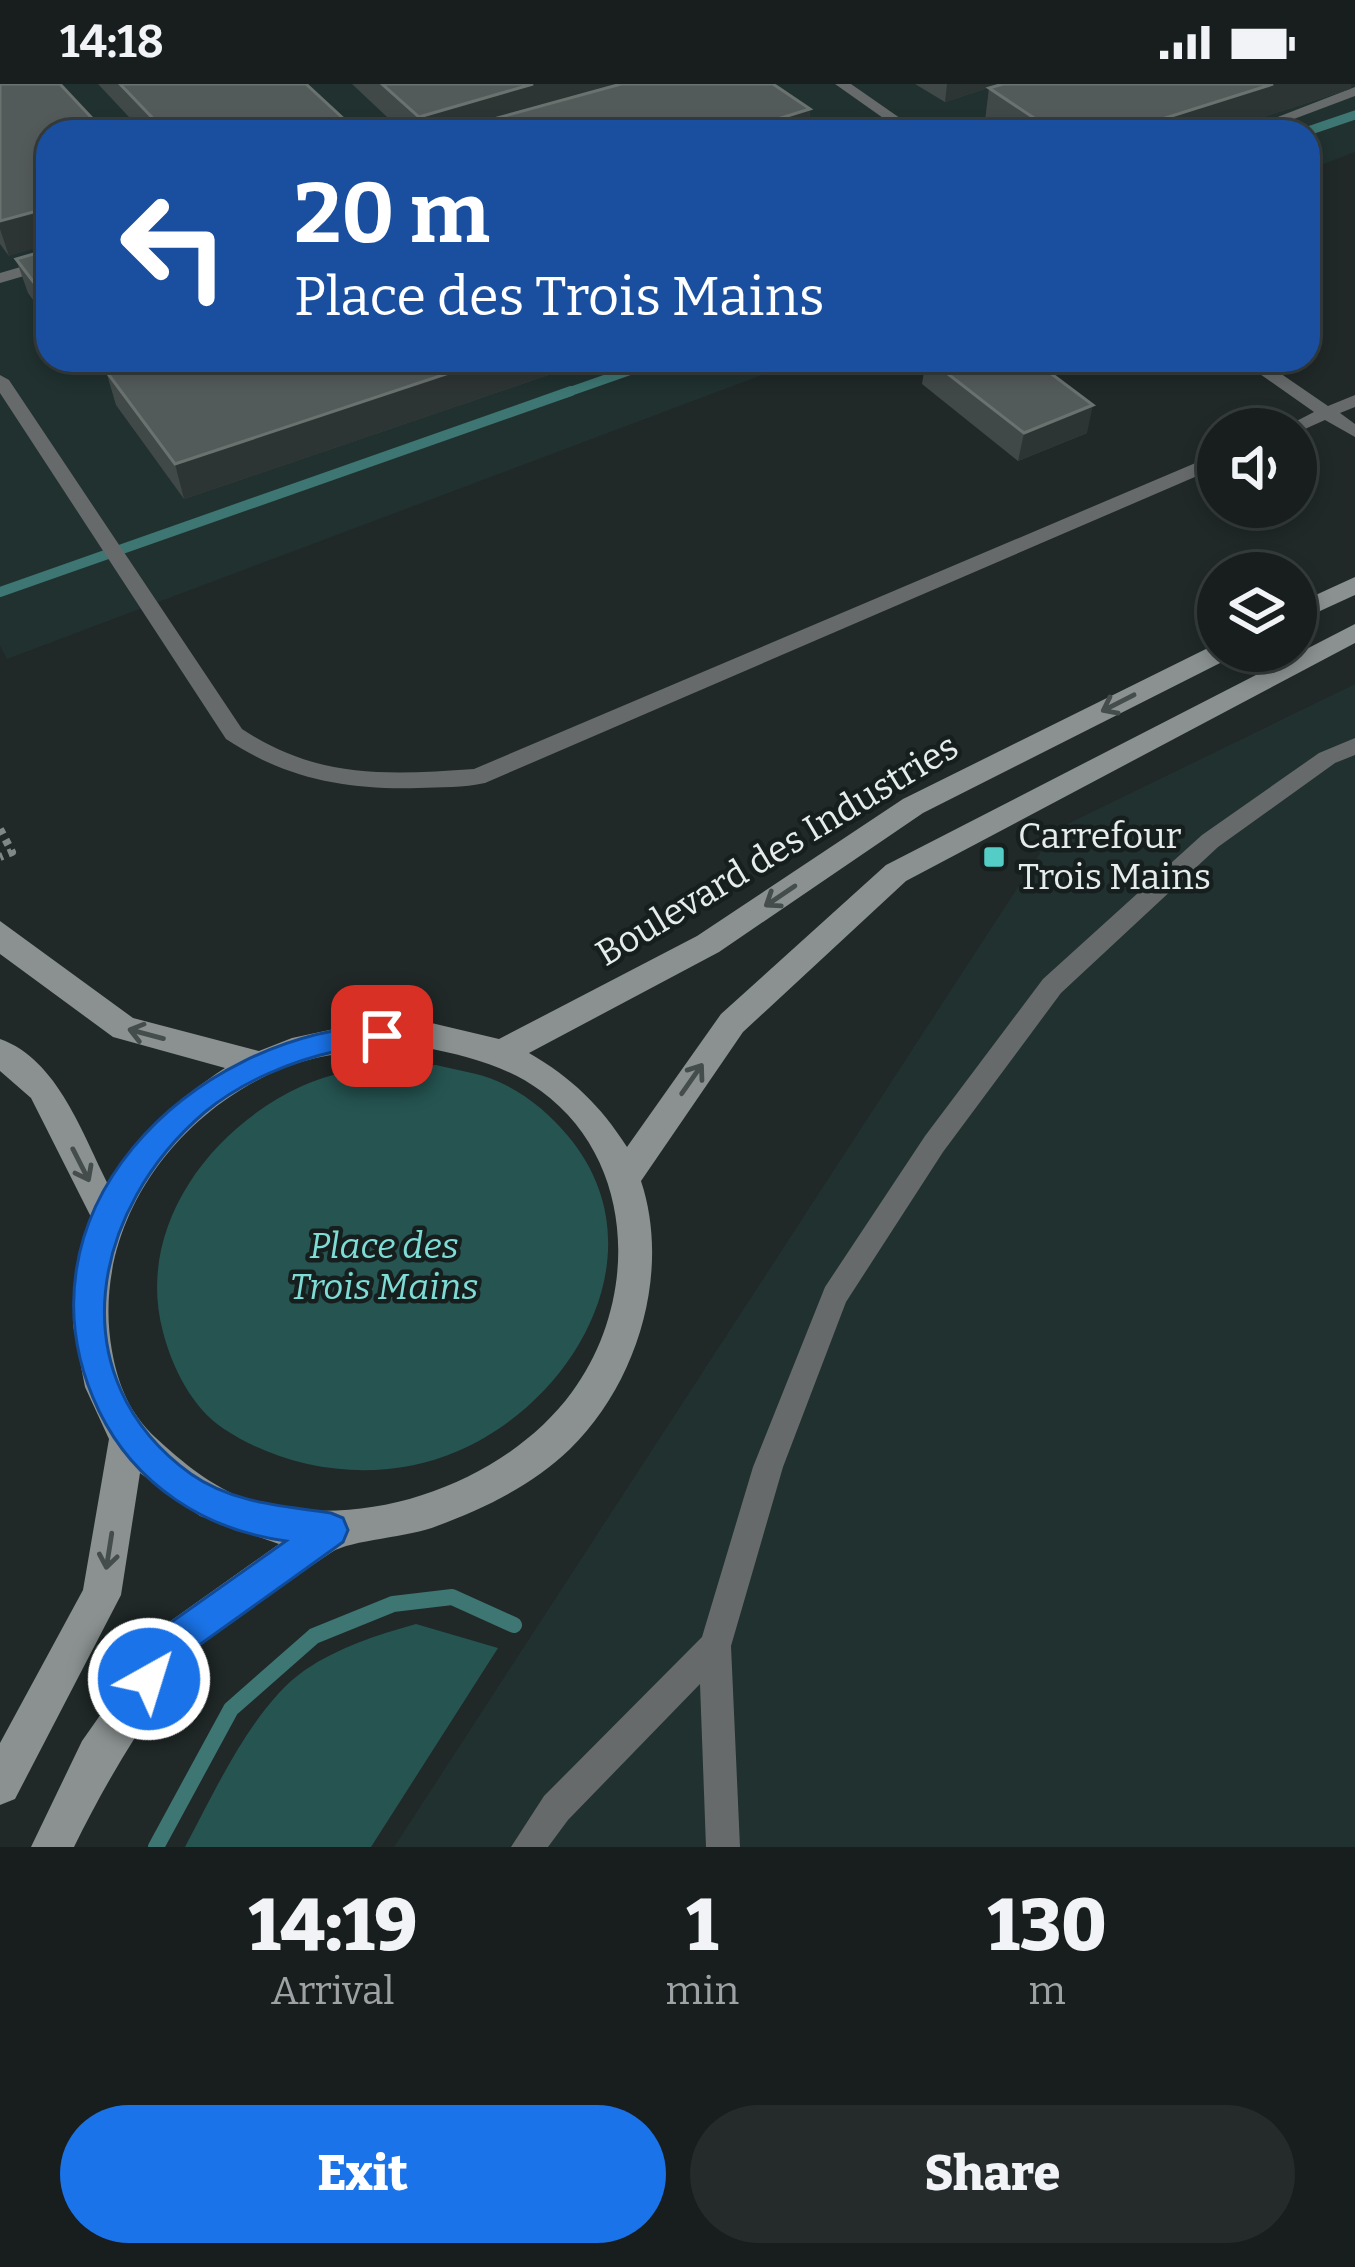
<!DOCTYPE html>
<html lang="en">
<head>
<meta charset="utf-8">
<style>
  :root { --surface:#181e1e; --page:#252b2b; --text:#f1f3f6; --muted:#9fa2a4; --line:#363c3c; --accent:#1a73e8 }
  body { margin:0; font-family:Bitter,serif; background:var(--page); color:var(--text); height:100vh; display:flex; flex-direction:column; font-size:45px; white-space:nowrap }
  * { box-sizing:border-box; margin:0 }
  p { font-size:39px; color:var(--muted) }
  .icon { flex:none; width:66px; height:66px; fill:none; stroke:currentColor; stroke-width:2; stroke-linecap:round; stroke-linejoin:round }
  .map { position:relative; height:1763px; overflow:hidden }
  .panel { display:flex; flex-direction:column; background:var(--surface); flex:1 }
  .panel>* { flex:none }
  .hud { position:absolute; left:36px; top:36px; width:1284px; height:252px; border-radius:36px; box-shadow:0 6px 18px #0003,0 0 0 3px var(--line); background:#1a4fa0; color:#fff; overflow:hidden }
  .controls { position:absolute; left:1197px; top:324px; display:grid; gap:24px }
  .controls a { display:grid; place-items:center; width:120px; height:120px; border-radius:50%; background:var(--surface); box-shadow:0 6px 18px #0003,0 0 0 3px var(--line); font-size:60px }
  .pin { position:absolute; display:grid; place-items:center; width:102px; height:102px; color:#fff; margin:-51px; border-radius:24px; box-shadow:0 6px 18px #0006 }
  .me { position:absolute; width:132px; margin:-66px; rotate:39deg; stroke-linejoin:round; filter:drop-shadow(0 0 9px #0008) }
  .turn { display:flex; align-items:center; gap:42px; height:252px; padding:0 60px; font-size:54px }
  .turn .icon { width:156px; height:156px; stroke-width:2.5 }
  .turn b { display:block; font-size:84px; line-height:102px }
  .eta { display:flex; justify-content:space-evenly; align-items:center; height:204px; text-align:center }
  .eta b { font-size:72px; font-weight:800; line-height:84px }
  .cta { display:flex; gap:24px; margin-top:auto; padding:24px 60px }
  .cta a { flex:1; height:138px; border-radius:72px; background:var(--accent); color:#fff; font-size:48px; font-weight:800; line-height:138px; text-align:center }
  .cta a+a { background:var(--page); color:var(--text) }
  .status { display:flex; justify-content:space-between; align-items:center; height:84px; padding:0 60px; background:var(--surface); direction:ltr }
  .status svg { height:33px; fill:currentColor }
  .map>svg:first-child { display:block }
</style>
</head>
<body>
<div class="status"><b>14:18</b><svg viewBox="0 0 49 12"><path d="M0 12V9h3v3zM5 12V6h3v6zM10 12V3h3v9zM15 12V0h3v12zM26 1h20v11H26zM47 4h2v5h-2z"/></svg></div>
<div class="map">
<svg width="1355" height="1763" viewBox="0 0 1355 1763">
  <rect width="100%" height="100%" fill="#202828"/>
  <g fill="#20312f">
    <path d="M 0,0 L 1355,0 L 1355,68 L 1308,86 L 1308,48 L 48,48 L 48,276 L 802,276 L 7,575 L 0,562 Z"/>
    <path d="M 1355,600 L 1355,1763 L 394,1763 L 1055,746 Z"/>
  </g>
  <g fill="#255451">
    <path d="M 436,981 C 456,986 479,989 497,997 C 525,1009 550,1030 568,1052 C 662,1164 577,1316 458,1367 C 383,1400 291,1389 224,1345 C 192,1324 172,1283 163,1248 C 135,1144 210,1044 302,1002 C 344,983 391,982 436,981 Z"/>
    <path d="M 416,1540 L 498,1564 L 371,1763 L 185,1763 C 214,1709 253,1622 305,1586 C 339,1563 377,1551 416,1540 Z"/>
  </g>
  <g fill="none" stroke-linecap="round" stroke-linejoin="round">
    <g stroke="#3d7672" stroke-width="9">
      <path d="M 1305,48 L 1355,31"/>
      <path d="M 563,310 L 660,276"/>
    </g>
    <path stroke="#3d7672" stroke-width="10" d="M 0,508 L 571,307"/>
    <path stroke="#3d7672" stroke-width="16" d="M 156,1763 L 231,1625 L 314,1552 L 393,1520 L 452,1513 L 514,1541"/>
    <path stroke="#808787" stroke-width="8" stroke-dasharray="6 6" stroke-linecap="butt" d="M 0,745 L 12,768 L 0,773"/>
    <g fill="#666a6a" fill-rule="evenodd">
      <path d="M 835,0 L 851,0 L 920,48 L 903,48 Z"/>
      <path d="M 1355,3 L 1355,12 L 1259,48 L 1239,48 Z"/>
      <path d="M 48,175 L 48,185 L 0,199 L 0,189 Z"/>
      <path d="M 1240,276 L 1261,276 L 1328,322 L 1355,311 L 1355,323 L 1340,329 L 1355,340 L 1355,353 L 1325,336 L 1296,349 L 1296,345 L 1281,345 L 1314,328 Z"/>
      <path d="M 0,291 L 9,296 L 242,645 C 317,695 387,691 474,685 L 1212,372 L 1218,370 L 1218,383 L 485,699 C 464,704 440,703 418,704 C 347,706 286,695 226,655 L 0,309 Z"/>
      <path d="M 1355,654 L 1355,671 L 1335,679 L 1218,763 L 1061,909 L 943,1068 L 846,1218 L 783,1383 L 731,1562 L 740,1763 L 706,1763 L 700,1600 L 568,1736 L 548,1763 L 511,1763 L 544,1712 L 702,1553 L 753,1383 L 825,1203 L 925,1052 L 1043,895 L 1202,751 L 1319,669 Z"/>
    </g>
    <g fill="#8a9190" fill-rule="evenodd">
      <path d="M 1355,493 L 1355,511 L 1296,538 L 1296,520 Z"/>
      <path d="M 1355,540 L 1355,559 L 906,797 L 743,948 L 641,1097 C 671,1187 638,1299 570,1365 C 533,1401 485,1424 437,1442 C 411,1453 350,1456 332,1468 C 286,1499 233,1532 192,1569 C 180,1581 170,1600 161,1614 C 128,1662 100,1710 74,1763 L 31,1763 L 82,1657 L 162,1543 L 279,1460 L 200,1432 L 140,1389 L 121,1511 L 15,1715 L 0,1721 L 0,1659 L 83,1506 L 109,1355 L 85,1303 L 73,1241 L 76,1189 L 92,1135 L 31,1014 L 0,987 L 0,955 C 58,975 83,1052 109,1102 C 135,1051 178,1015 225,984 L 113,953 L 0,870 L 0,837 L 133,934 L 259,967 L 292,954 L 362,939 L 423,937 L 499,955 L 697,852 L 903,715 L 1214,561 L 1218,560 L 1218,567 L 1236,567 L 1232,573 L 923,729 L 719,868 L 529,969 C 572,994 600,1021 627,1063 L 721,930 L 886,781 ZM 423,963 C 466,972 505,981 541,1007 C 637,1077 639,1217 572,1308 C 503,1402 357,1451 246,1415 C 212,1403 182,1378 156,1354 C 130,1330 118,1301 112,1267 C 92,1155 159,1049 256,997 C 310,967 363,966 423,963 Z"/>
    </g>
  </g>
  <g fill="#414948">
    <path d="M 0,0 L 9,172 L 0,160 Z"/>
    <path d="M 98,0 L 306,0 L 348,48 L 143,48 Z"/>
    <path d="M 352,0 L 773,0 L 810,25 L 808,48 L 403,48 Z"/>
    <path d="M 915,0 L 999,0 L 945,18 Z"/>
    <path d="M 1003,0 L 1351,0 L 1350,5 L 1216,48 L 1001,48 L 985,37 L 989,4 Z"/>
    <path d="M 48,166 L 48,236 L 28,209 L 16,175 Z"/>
    <path d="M 926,276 L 1033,276 L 1087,349 L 1018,377 L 922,300 Z"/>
    <path d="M 106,287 L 557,288 L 184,415 L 116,321 Z"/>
  </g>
  <g fill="#2d3534">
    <path d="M 533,0 L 643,0 L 483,48 L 421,48 L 419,33 Z"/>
    <path d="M 947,0 L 999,0 L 945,18 Z"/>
    <path d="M 1273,0 L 1351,0 L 1350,5 L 1216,48 L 1121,48 Z"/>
    <path d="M 810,25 L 808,48 L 736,48 Z"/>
    <path d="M 346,37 L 348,48 L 307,48 Z"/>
    <path d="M 48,124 L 48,161 L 9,172 L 0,145 L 0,137 Z"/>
    <path d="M 488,276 L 556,276 L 557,288 L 184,415 L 175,380 Z"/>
    <path d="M 1093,321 L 1087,349 L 1018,377 L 1024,349 Z"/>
  </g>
  <g fill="#535b5a" stroke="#6a7270" stroke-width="3">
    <path d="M 0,0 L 60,0 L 105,48 L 48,48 L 48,124 L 0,137 Z"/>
    <path d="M 120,0 L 306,0 L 346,37 L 307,48 L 166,48 Z"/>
    <path d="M 382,0 L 533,0 L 419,33 Z"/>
    <path d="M 621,0 L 773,0 L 810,25 L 736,48 L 446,48 Z"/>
    <path d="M 1003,0 L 1273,0 L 1121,48 L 1055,48 L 989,4 Z"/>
    <path d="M 848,43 L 855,48 L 832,48 Z"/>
    <path d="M 48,166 L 48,217 L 16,175 Z"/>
    <path d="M 140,276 L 488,276 L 175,380 L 106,287 Z"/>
    <path d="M 930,276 L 1033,276 L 1093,321 L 1024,349 Z"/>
  </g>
  <defs><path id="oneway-shaft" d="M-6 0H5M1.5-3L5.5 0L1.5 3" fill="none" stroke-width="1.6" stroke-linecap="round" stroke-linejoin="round" transform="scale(3)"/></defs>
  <g stroke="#454d4c">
    <use href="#oneway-shaft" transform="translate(1118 619) rotate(153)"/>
    <use href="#oneway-shaft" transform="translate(780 812) rotate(146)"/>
    <use href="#oneway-shaft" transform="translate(146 950) rotate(-165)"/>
    <use href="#oneway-shaft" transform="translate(692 995) rotate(-55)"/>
    <use href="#oneway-shaft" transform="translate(81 1081) rotate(63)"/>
    <use href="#oneway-shaft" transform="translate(109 1467) rotate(99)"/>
  </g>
  <path fill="#1a73e8" stroke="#114b97" stroke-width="3" d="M 382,941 L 392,944 L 396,952 L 392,960 C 374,966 355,963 337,967 C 291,977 241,998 205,1028 C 92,1124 57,1293 191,1390 C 232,1419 283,1422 331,1429 L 343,1434 L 348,1446 L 343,1458 L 188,1569 L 162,1608 L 149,1613 L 137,1608 L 131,1595 L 163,1544 L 286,1457 C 205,1446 135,1401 99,1327 C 5,1131 189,950 382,941 Z"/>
  <rect fill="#54cdc6" stroke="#171f1e" stroke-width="4.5" x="982" y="761" width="24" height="24" rx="6"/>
  <g text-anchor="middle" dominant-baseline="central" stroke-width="9" stroke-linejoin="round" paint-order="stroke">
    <g font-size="36" fill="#e6eceb" stroke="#171f1e" text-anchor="start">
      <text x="1018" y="752">Carrefour<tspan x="1018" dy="41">Trois Mains</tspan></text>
    </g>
    <g font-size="36" fill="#e6eceb" stroke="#171f1e">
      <text transform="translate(777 766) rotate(-31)">Boulevard des Industries</text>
    </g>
    <g font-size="36" font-style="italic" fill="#7edcd6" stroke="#171f1e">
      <text x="384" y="1162">Place des<tspan x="384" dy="41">Trois Mains</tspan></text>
    </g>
  </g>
</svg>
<div class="controls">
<a><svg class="icon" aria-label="sound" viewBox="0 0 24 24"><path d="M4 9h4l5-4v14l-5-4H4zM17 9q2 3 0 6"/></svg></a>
<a><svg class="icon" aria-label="layers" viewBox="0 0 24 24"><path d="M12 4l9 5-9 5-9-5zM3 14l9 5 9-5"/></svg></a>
</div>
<div class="pin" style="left:382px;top:952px;background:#d93025"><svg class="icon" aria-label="arrive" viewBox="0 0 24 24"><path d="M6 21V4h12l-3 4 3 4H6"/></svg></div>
<svg class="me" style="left:149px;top:1595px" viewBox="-20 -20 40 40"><circle r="17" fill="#1a73e8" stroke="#fff" stroke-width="3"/><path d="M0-11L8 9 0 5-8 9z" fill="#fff"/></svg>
<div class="hud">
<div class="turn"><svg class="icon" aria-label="left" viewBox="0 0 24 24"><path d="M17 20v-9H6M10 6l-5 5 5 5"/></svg><div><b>20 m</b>Place des Trois Mains</div></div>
</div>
</div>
<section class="panel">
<div class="eta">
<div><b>14:19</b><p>Arrival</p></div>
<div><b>1</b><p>min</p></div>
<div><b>130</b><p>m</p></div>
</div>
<div class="cta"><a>Exit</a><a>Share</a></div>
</section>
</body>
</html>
